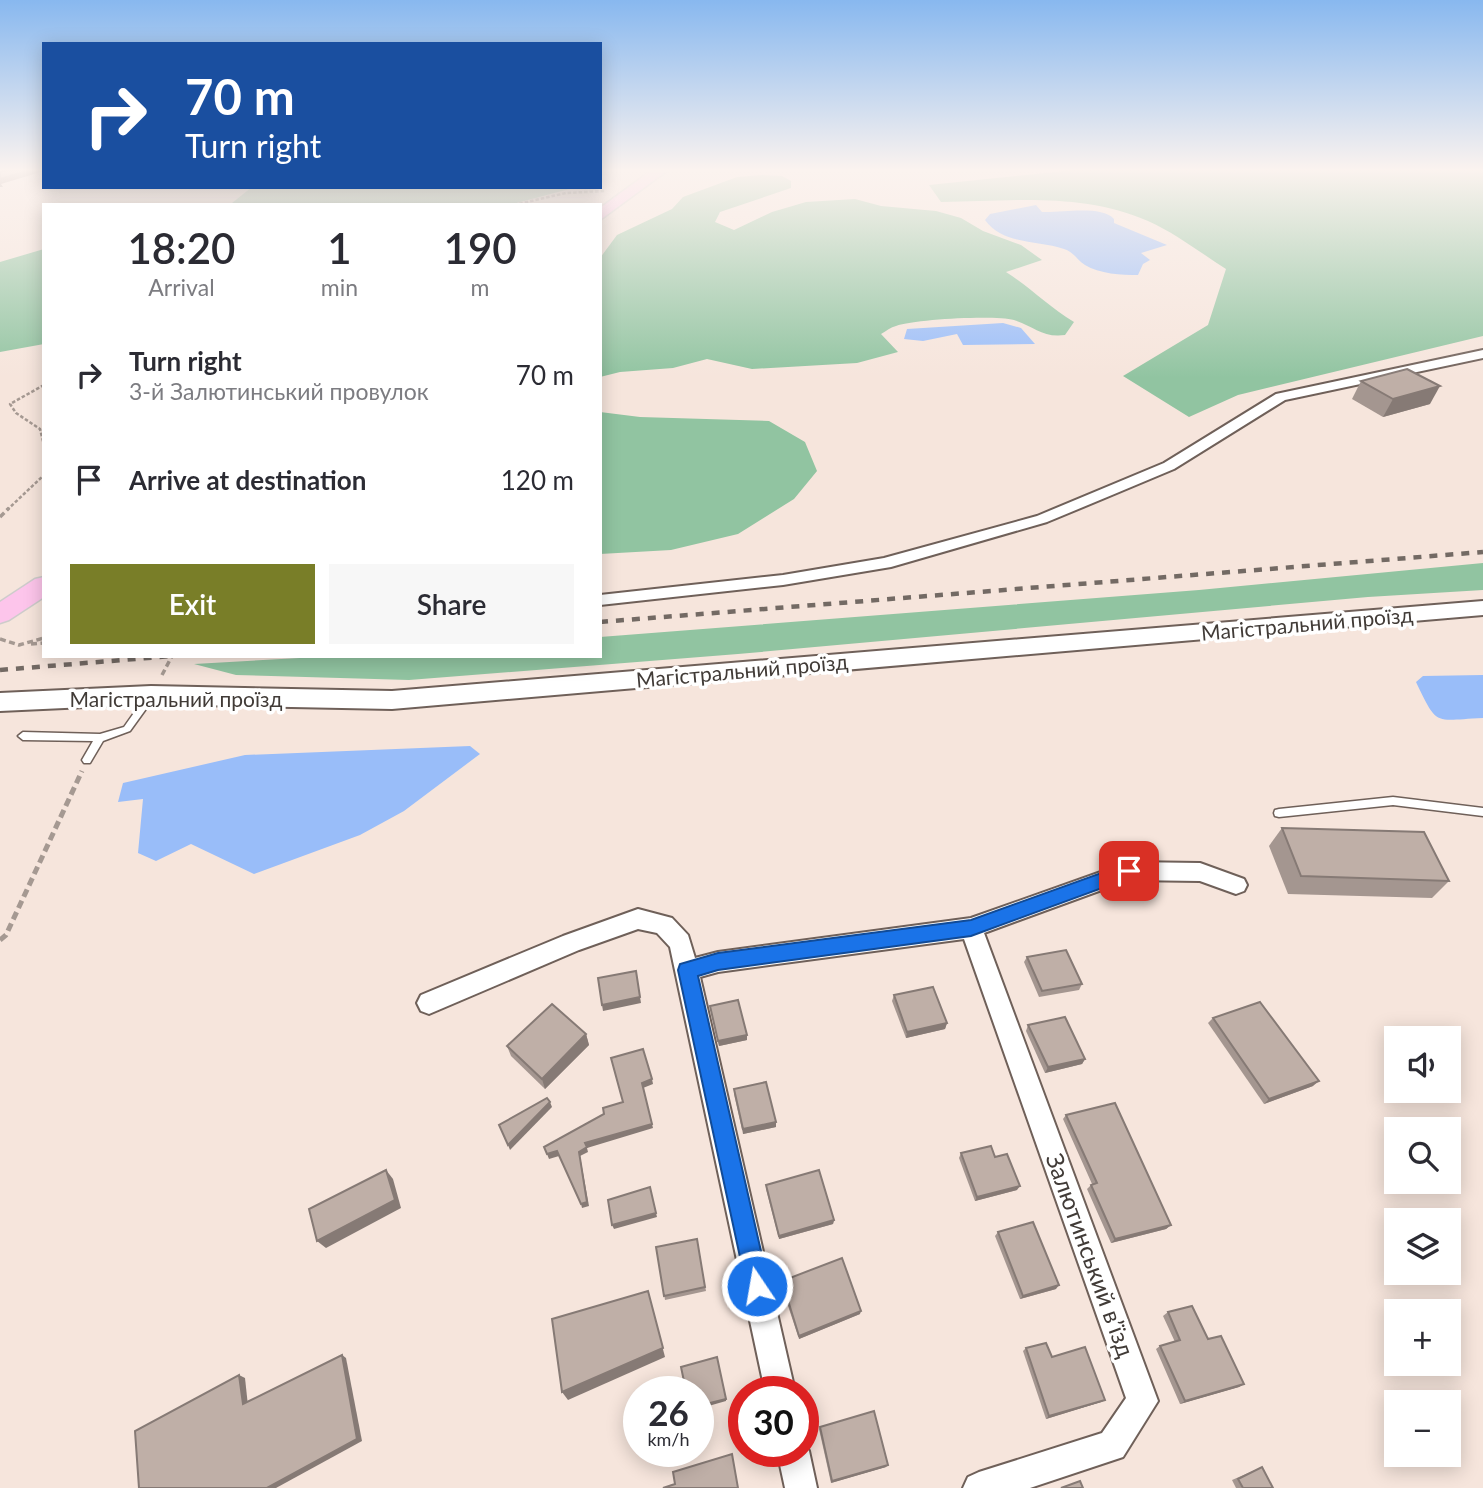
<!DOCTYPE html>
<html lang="en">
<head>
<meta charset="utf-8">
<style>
  :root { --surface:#fff; --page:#f7f7f7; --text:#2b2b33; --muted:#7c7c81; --accent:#797e28 }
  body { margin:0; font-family:Lato,sans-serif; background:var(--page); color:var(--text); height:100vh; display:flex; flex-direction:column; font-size:26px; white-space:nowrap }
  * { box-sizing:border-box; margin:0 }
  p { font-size:23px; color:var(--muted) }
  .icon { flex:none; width:38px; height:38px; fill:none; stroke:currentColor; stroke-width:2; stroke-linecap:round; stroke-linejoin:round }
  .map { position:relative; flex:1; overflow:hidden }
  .sheet { position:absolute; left:42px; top:203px; width:560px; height:455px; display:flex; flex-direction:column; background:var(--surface); border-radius:0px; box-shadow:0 4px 18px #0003 }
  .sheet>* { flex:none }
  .banner { position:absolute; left:42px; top:42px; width:560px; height:147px; border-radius:0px; box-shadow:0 4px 18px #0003; background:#1a4fa0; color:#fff; overflow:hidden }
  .controls { position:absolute; left:1384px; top:1026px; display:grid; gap:14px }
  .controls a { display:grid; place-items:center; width:77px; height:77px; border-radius:0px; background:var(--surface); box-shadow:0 4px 18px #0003; font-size:35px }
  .speed { position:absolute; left:623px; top:1376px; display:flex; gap:14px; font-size:35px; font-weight:700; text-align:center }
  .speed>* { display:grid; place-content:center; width:91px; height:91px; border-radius:50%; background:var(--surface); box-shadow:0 4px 18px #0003; line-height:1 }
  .speed small { font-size:18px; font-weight:400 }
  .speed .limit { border:10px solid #d22; background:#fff; color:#111 }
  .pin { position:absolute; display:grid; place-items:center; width:60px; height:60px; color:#fff; margin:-30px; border-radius:14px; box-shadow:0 4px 10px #0006 }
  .me { position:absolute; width:77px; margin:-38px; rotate:348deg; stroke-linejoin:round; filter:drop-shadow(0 0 5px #0008) }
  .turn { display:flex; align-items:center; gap:24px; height:147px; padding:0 28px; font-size:32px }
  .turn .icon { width:91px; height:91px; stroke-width:2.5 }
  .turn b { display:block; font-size:49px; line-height:60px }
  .eta { display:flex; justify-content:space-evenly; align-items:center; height:119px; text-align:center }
  .eta b { font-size:42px; font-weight:600; line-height:49px }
  .primary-button { display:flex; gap:14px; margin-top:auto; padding:14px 28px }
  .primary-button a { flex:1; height:80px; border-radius:0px; background:var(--accent); color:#fff; font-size:28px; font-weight:600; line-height:80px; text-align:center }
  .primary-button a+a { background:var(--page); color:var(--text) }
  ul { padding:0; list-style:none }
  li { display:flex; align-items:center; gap:21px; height:105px; padding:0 28px }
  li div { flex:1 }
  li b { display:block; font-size:26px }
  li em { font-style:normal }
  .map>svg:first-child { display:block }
</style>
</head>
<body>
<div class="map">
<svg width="1483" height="1488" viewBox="0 0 1483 1488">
  <rect width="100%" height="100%" fill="#f6e5dc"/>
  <g fill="#91c4a1">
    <path d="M 1073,170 L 1483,170 L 1483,336 L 1238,395 L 1189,417 L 1123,376 L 1208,325 L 1226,269 C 1201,253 1175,233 1148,221 C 1083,192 1010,201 941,202 L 929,185 Z"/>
    <path d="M 762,175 L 782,176 L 791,181 L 791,188 L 720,212 L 715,222 L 734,230 L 772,212 L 806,202 L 855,199 L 881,206 L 936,211 L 961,218 L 983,231 L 1021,245 L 1042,260 L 1006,272 C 1030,287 1049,307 1074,322 L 1065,335 C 1042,338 1034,326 1014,320 C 995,315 915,319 896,326 C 891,327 886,331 881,334 L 898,352 L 857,363 L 752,369 L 707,359 L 673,368 L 620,372 L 600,377 L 600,258 L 617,235 L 672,209 L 683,197 L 737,177 Z"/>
    <path d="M 252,187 L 577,187 L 509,205 L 220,205 L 232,203 Z"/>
    <path d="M 44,249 L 44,344 L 0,352 L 0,262 Z"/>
    <path d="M 600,412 L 640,417 L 769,421 L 805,442 L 817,471 L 794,499 L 738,534 L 671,550 L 600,554 Z"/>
    <path d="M 1483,563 L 1483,590 L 1368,597 L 738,654 L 409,680 L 236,675 L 194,664 L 336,656 L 600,656 L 600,637 L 1199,590 Z"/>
  </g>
  <g fill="#99bdf9">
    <path d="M 1036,205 L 1042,212 C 1062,213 1101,205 1114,219 L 1114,223 L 1167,245 L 1141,253 L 1150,260 L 1143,264 L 1138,275 C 1122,275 1099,274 1085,265 C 1077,260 1074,252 1064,249 C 1037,240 1003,245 985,220 L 990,214 Z"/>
    <path d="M 1003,323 L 1021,328 L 1035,344 L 963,345 L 957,334 L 923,341 L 904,339 L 907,329 Z"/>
    <path d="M 1483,675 L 1483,718 C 1434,720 1438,728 1416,682 L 1423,676 Z"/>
    <path d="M 470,746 L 480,754 L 404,811 L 360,835 L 254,874 L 191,844 L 156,861 L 138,853 L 143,799 L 118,802 L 123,783 L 245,755 Z"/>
  </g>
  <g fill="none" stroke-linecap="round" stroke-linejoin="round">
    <g stroke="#6f6059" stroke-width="3">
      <g id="service">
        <path d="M 151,692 L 156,695 L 130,731 L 103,741 L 90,763 L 84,763 L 82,760 L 93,741 L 23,740 L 18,736 L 23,732 L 100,734 L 124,727 L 148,693 Z"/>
        <path d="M 1393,797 L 1483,808 L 1483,816 L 1393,805 L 1279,817 L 1275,816 L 1274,813 L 1275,810 L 1279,809 Z"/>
      </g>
    </g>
    <g stroke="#6f6059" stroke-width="4">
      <g id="minor">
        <path d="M 1483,350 L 1483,358 L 1285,400 L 1174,469 L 1112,495 L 1047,522 L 891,567 L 783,585 L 600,605 L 600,595 L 783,575 L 884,558 L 1037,516 L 1164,463 L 1276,394 Z"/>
        <path d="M 1129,862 L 1200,863 L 1244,879 L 1247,885 L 1244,891 L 1236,894 L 1200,881 L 1129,880 L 984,933 L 1158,1401 L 1123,1457 L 1030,1488 L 963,1488 L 968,1477 L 979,1472 L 1102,1433 L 1126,1398 L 964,939 L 718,972 L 700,977 L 795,1391 L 765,1391 L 670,947 L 657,933 L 638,929 L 579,950 L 429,1014 L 421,1011 L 417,1003 L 421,995 L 563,936 L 638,909 L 672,918 L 688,935 L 695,958 L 718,952 L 971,918 Z"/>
        <path d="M 803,1439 L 809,1451 L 817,1488 L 785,1488 L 777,1451 L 803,1451 Z"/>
      </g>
    </g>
    <g stroke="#6f6059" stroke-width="4">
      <path id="secondary" d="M 1483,601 L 1483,615 L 392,709 L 151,704 L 0,711 L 0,693 L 151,686 L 392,691 Z"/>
    </g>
    <g stroke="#cecccb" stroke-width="3">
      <g id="primary">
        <path d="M 652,170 L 668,170 L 600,220 L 600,208 Z"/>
        <path d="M 44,577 L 44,597 L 9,620 L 0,623 L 0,602 L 35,579 Z"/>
      </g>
    </g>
    <g stroke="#a59992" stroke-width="2.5" stroke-dasharray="3.5 2" stroke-linecap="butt">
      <path d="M 514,205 L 566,193 L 605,191"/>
      <path d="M 44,385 L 10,404 L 16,413 L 40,429 L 44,445"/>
      <path d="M 7,510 L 44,475"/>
    </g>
    <g stroke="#a59992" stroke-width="3.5" stroke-dasharray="6 3.5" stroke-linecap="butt">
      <path d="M 0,517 L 9,508"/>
      <path d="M 0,639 L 19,645 L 44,638"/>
      <path d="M 31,644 L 44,643"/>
      <path d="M 162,675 L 172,656"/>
    </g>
    <path stroke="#a59992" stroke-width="5" stroke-dasharray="8 4.5" stroke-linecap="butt" d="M 0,940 L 6,935 L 82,771"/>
    <use href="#service" fill="#fff" fill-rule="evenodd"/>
    <use href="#minor" fill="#fff" fill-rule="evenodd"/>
    <use href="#secondary" fill="#fff" fill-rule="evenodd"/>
    <use href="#primary" fill="#fdc5eb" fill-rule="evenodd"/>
    <g stroke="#736a64" stroke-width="4.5" stroke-dasharray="8 8" stroke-linecap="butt">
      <path d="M 600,622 L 1483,552"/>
      <path d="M 0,670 L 172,656"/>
    </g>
  </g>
  <g fill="#a49690">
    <path d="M 1361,381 L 1430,404 L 1383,417 L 1352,399 Z"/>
    <path d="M 1282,828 L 1449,881 L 1432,898 L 1288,894 L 1269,846 Z"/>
    <path d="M 1027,957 L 1082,984 L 1079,990 L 1039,997 L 1024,962 Z"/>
    <path d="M 894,995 L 947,1023 L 945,1029 L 906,1038 L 892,1001 Z"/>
    <path d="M 710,1006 L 747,1040 L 719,1046 Z"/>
    <path d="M 1213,1018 L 1313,1086 L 1264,1104 L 1208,1023 Z"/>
    <path d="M 1028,1025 L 1085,1059 L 1082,1064 L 1045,1073 L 1026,1031 Z"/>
    <path d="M 586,1034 L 589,1045 L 545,1089 L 511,1056 L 507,1046 Z"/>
    <path d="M 734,1089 L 776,1127 L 743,1134 L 734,1094 Z"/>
    <path d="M 1066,1115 L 1171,1225 L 1166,1229 L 1111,1243 L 1087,1189 L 1092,1184 L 1063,1119 Z"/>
    <path d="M 961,1153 L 995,1157 L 1017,1190 L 975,1201 L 959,1158 Z"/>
    <path d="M 766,1185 L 834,1220 L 833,1224 L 779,1239 L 766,1189 Z"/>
    <path d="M 998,1232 L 1056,1289 L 1020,1299 L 995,1236 Z"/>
    <path d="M 697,1239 L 706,1291 L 665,1300 L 656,1247 Z"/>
    <path d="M 782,1281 L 860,1314 L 799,1339 L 781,1285 Z"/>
    <path d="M 1168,1312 L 1208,1339 L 1244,1384 L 1239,1387 L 1180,1404 L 1156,1349 L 1160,1346 L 1175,1342 L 1163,1316 Z"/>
    <path d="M 1026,1348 L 1052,1357 L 1105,1400 L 1101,1402 L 1046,1419 L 1023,1351 Z"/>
    <path d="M 820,1427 L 886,1467 L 831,1483 L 819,1429 Z"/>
    <path d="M 1262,1467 L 1273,1488 L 1236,1488 L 1232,1480 Z"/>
  </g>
  <g fill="#867a75">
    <path d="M 30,170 L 44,170 L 44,171 L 1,184 L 3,187 L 0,187 L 0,179 Z"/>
    <path d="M 1440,386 L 1430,404 L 1383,417 L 1393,399 Z"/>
    <path d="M 640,997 L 641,1003 L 603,1011 L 602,1005 Z"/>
    <path d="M 947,1023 L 945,1029 L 906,1038 L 907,1032 Z"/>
    <path d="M 586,1034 L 589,1045 L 545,1089 L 542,1079 Z"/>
    <path d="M 747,1035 L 747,1040 L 719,1046 L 718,1041 Z"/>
    <path d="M 1085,1059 L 1082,1064 L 1045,1073 L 1048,1067 Z"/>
    <path d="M 652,1079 L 653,1084 L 643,1088 L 642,1083 Z"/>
    <path d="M 1319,1081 L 1313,1086 L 1264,1104 L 1269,1099 Z"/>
    <path d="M 550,1102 L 552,1107 L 510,1150 L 508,1145 Z"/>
    <path d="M 776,1122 L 776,1127 L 743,1134 L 743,1129 Z"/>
    <path d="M 652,1124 L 653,1128 L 587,1148 L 588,1152 L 580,1156 L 589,1206 L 582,1208 L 581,1204 L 579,1152 L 585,1143 Z"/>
    <path d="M 557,1151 L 559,1156 L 549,1159 L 547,1154 Z"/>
    <path d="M 386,1170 L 393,1179 L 401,1208 L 326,1248 L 317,1241 Z"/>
    <path d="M 1020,1186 L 1017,1190 L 975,1201 L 977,1197 Z"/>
    <path d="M 656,1213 L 657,1217 L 614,1229 L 612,1225 Z"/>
    <path d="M 834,1220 L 833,1224 L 779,1239 L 779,1236 Z"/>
    <path d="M 1171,1225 L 1166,1229 L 1111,1243 L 1115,1239 Z"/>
    <path d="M 1059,1285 L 1056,1289 L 1020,1299 L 1023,1296 Z"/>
    <path d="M 648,1291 L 665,1357 L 568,1400 L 562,1392 Z"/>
    <path d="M 861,1311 L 860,1314 L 799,1339 L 799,1336 Z"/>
    <path d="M 342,1355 L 346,1358 L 362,1441 L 276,1488 L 267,1488 Z"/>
    <path d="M 239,1375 L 245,1378 L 248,1406 L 243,1404 Z"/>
    <path d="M 1244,1384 L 1239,1387 L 1180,1404 L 1185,1401 Z"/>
    <path d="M 726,1399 L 726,1401 L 698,1409 L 698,1406 Z"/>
    <path d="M 1105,1400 L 1101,1402 L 1046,1419 L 1049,1416 Z"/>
    <path d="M 888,1465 L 886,1467 L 831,1483 L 832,1481 Z"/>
  </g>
  <g fill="#bfafa7" stroke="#867a75" stroke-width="2">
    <path d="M 8,170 L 30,170 L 0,179 L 0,172 Z"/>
    <path d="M 1407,369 L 1440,386 L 1393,399 L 1361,381 Z"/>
    <path d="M 1282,828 L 1424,832 L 1449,881 L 1301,876 Z"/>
    <path d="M 1066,950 L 1082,984 L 1042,991 L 1027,957 Z"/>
    <path d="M 636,971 L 640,997 L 602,1005 L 598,978 Z"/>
    <path d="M 933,987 L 947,1023 L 907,1032 L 894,995 Z"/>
    <path d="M 738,1000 L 747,1035 L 718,1041 L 710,1006 Z"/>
    <path d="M 1260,1002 L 1319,1081 L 1269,1099 L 1213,1018 Z"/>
    <path d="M 552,1004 L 586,1034 L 542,1079 L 507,1046 Z"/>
    <path d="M 1065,1017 L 1085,1059 L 1048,1067 L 1028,1025 Z"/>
    <path d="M 643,1049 L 652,1079 L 642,1083 L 652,1124 L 585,1143 L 587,1147 L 579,1152 L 587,1202 L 581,1204 L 557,1151 L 547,1154 L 544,1147 L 604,1114 L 603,1108 L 623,1102 L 611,1058 Z"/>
    <path d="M 766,1082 L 776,1122 L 743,1129 L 734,1089 Z"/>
    <path d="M 547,1098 L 550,1102 L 508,1145 L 499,1125 Z"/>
    <path d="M 1115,1103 L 1171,1225 L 1115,1239 L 1091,1185 L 1097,1183 L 1066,1115 Z"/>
    <path d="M 991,1146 L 995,1157 L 1007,1154 L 1020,1186 L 977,1197 L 961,1153 Z"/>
    <path d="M 386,1170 L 395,1200 L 317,1241 L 309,1209 Z"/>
    <path d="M 819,1170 L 834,1220 L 779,1236 L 766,1185 Z"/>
    <path d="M 650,1187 L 656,1213 L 612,1225 L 608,1200 Z"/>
    <path d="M 1033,1222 L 1059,1285 L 1023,1296 L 998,1232 Z"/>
    <path d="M 697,1239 L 705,1287 L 664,1296 L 656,1247 Z"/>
    <path d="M 842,1258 L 861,1311 L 799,1336 L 782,1281 Z"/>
    <path d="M 648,1291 L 663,1348 L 562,1392 L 552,1319 Z"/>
    <path d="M 1192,1306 L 1208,1339 L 1221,1336 L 1244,1384 L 1185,1401 L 1160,1346 L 1180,1340 L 1168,1312 Z"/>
    <path d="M 1046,1343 L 1052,1357 L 1085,1347 L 1105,1400 L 1049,1416 L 1026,1348 Z"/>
    <path d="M 342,1355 L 357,1439 L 267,1488 L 139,1488 L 135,1431 L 239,1375 L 243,1404 Z"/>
    <path d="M 717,1357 L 726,1399 L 698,1406 L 698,1391 L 686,1391 L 681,1367 Z"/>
    <path d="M 874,1411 L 888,1465 L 832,1481 L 820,1427 Z"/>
    <path d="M 732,1454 L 738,1488 L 663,1488 L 675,1484 L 673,1472 Z"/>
    <path d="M 1262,1467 L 1273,1488 L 1243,1488 L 1238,1479 Z"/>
    <path d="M 1080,1481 L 1083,1488 L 1061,1488 Z"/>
  </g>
  <linearGradient id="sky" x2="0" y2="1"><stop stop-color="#88b8ef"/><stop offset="0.45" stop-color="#fbf3ef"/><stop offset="1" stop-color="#fbf3ef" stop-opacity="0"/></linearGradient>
  <rect width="1483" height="378" fill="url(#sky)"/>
  <path fill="#1a73e8" stroke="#114b97" stroke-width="2" d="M 1129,863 L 1135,865 L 1138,871 L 1135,876 L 971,936 L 718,970 L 698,976 L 769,1286 L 765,1294 L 757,1298 L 748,1294 L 678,970 L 680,964 L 718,953 L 971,920 Z"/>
  <g text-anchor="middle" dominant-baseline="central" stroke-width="7" stroke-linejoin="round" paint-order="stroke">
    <g font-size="21" fill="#413b37" stroke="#fff">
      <text transform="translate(1307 623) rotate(-5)">Магістральний проїзд</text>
      <text transform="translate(742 670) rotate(-5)">Магістральний проїзд</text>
      <text x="176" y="698">Магістральний проїзд</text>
    </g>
    <g font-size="24" fill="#413b37" stroke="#fff">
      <text transform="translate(1091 1255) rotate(70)">Залютинський в’їзд</text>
    </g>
  </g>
</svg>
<div class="controls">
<a><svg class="icon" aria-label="sound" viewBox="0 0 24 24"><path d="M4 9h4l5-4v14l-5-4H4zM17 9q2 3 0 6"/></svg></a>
<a><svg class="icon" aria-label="search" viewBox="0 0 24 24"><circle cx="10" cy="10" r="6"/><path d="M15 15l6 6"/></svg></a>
<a><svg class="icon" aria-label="layers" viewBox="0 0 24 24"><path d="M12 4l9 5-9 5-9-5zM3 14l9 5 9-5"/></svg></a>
<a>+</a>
<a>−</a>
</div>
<div class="speed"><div>26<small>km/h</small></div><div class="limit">30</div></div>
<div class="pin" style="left:1129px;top:871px;background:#d93025"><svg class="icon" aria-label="arrive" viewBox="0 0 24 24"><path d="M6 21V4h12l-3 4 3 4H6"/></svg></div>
<svg class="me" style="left:757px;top:1286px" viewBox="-20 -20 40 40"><circle r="17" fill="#1a73e8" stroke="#fff" stroke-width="3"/><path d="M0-11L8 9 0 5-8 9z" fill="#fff"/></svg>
<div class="banner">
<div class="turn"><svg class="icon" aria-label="right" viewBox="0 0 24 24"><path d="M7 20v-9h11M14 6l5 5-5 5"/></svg><div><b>70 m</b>Turn right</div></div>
</div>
<section class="sheet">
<div class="eta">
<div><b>18:20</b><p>Arrival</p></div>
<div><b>1</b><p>min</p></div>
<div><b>190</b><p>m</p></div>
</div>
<ul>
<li><svg class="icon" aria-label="right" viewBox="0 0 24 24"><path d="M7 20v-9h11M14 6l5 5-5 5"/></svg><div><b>Turn right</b><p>3-й Залютинський провулок</p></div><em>70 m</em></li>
<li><svg class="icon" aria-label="arrive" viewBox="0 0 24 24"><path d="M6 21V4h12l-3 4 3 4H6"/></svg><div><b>Arrive at destination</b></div><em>120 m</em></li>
</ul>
<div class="primary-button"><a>Exit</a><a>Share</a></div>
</section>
</div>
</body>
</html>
